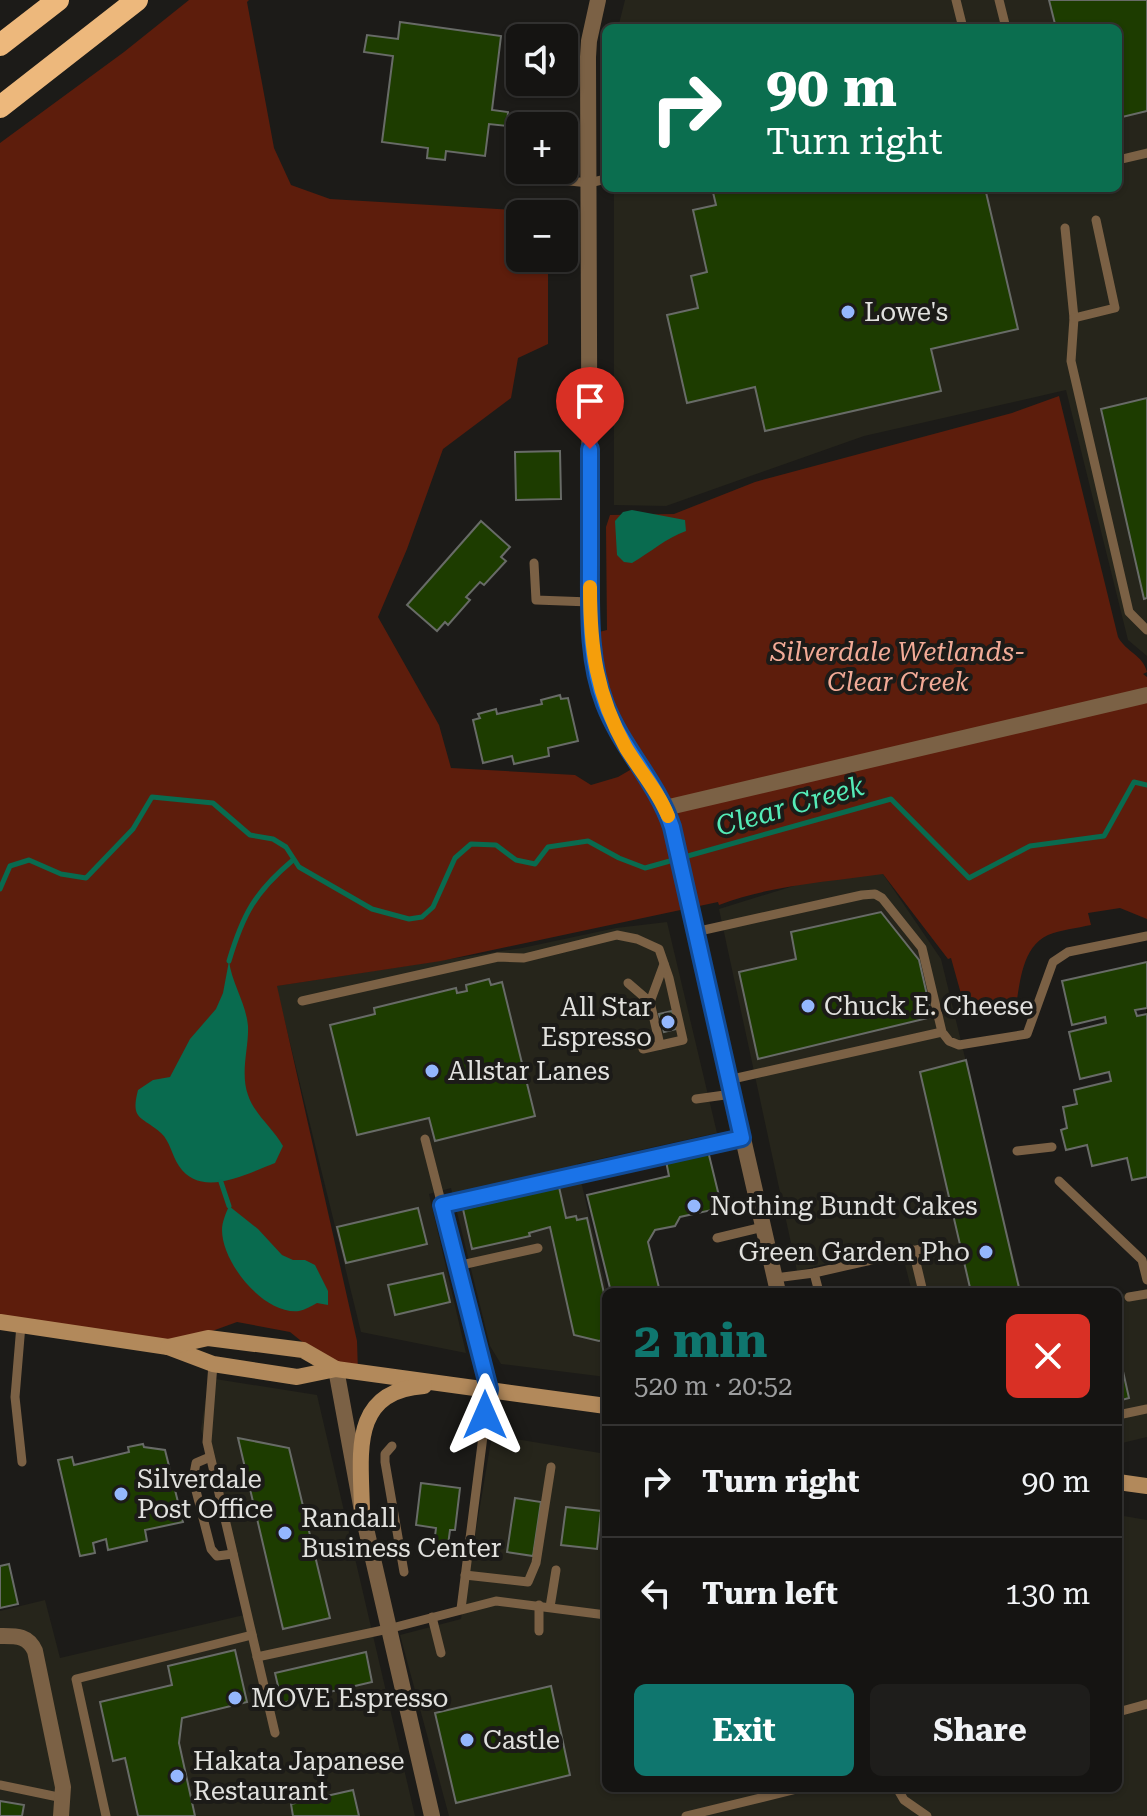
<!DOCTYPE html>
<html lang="en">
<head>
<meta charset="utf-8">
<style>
  :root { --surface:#151412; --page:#1e1d1b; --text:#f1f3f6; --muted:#9d9e9f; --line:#343332; --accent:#0f766e }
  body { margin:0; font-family:"Roboto Serif",serif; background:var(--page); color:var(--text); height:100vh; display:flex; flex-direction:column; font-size:30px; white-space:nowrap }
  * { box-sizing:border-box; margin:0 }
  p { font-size:26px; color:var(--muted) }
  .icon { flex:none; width:44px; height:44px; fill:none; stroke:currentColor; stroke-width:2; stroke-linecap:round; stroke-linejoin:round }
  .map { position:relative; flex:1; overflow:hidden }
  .drawer { position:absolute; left:602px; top:1288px; width:520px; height:504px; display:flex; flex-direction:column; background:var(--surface); border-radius:12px; box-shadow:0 2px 6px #0004,0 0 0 2px var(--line) }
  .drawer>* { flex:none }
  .guide { position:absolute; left:602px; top:24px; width:520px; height:168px; border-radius:12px; box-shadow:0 2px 6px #0004,0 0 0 2px var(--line); background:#0b6e4f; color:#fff; overflow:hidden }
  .buttons { position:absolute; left:506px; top:24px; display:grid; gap:16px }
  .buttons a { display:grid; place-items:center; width:72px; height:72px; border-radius:12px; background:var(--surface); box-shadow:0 2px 6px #0004,0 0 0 2px var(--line); font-size:40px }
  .pin { position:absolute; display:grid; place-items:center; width:68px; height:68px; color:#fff; margin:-82px -34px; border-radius:50% 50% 50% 0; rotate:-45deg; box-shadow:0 0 8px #0007 }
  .pin .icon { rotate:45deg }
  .me { position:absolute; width:88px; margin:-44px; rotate:0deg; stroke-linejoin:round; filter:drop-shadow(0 0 6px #0008) }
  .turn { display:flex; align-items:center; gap:28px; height:168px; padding:0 32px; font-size:36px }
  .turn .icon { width:104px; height:104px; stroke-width:2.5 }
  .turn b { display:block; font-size:56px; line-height:68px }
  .round { display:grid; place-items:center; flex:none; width:84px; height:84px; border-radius:12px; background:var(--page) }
  .overview { display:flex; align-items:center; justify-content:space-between; height:136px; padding:0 32px }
  h1 { font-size:48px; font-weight:700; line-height:60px; color:var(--accent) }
  .button { display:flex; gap:16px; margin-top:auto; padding:16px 32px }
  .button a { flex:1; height:92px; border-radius:12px; background:var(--accent); color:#fff; font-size:32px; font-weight:700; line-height:92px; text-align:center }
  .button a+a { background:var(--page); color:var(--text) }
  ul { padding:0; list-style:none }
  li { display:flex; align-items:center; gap:24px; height:112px; padding:0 32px; border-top:2px solid var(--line) }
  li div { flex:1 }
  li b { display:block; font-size:30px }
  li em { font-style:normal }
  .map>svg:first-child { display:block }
</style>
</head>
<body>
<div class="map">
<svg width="1147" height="1816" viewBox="0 0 1147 1816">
  <rect width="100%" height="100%" fill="#1c1b18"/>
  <g fill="#26251b">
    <path d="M 625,0 L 1147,0 L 1147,656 L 1128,640 L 1066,390 L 864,436 L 666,506 L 614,505 L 614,188 L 1118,188 L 1118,28 L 618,28 Z"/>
    <path d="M 858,866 L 883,874 L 941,959 L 1022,1292 L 912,1292 L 900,1245 L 797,1271 L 719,909 Z"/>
    <path d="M 667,922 L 717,1133 L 577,1164 L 607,1292 L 606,1377 L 501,1364 L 490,1346 L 451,1188 L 429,1194 L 466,1353 L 361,1332 L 276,986 L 522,948 L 616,928 Z"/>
    <path d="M 1147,1289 L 1147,1437 L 1118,1444 L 1118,1295 Z"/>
    <path d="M 209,1378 L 317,1395 L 415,1816 L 0,1816 L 0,1611 L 45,1600 L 60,1658 L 244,1615 L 201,1429 Z"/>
    <path d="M 492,1435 L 606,1454 L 606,1788 L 1118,1788 L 1118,1515 L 1147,1520 L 1147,1816 L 449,1816 L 400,1635 L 461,1619 Z"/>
  </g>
  <path fill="#5d1d0c" d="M 189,0 L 249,0 L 247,2 L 274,148 L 291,185 L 330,199 L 548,212 L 520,214 L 520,258 L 548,258 L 548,344 L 518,358 L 511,398 L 443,449 L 407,549 L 378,617 L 439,725 L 451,768 L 575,775 L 591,785 L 618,777 L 637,766 L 628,750 L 591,634 L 607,630 L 606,527 L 610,515 L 674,514 L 755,482 L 1012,413 L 1059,396 L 1118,637 C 1126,652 1143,655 1147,672 L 1143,674 L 1147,677 L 1147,919 L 1120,908 L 1088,913 L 1091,925 C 1077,928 1060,930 1048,935 C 1022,947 1020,982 1016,1007 L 968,1019 L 951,958 L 948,959 L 883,874 C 828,882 771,885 719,905 L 718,902 L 441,961 L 277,986 L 357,1341 L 358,1372 L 336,1369 L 290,1332 L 237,1322 L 168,1347 L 0,1322 L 0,143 L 124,52 Z"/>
  <g fill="#096b4f">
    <path d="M 632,510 L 685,520 L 686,531 C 666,538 651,552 632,563 L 624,562 L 617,555 L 615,521 L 623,512 Z"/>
    <path d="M 229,961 C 232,984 246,1003 248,1026 C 249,1048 240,1072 248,1095 C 254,1114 273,1128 283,1146 L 275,1163 C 246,1174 201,1199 179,1166 C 172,1156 170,1141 161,1133 C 142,1116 130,1121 138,1090 L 153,1080 L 170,1077 L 190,1039 L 216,1009 L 223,993 Z"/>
    <path d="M 229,1206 L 258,1229 L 282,1255 L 293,1260 L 305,1260 L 315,1265 L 328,1291 L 328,1305 L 317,1303 C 311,1306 305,1310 299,1311 C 264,1315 222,1263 222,1230 C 222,1222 226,1213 229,1206 Z"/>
  </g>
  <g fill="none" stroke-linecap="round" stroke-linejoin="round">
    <g stroke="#096b4f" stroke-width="5">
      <path d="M 0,889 L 10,866 L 29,860 L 61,874 L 86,878 L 133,829 L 152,797 L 213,803 L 250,835 L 273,839 L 286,847 L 299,867 L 372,909 L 409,919 L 422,917 L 433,907 L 455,858 L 471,844 L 496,845 L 516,860 L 535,864 L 548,847 L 588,841 L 619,858 L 645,868 L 891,799 L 969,878 L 1030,846 L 1104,836 L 1134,782 L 1147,785"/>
      <path d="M 229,961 C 243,914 255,892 293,860"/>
      <path d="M 221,1182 L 229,1206"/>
    </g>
  </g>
  <g fill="#1d3c00" stroke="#686b67" stroke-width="2">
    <path d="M 1049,0 L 1147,0 L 1147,111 L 1118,118 L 1118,28 L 1056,28 Z"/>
    <path d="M 400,22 L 501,36 L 492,110 L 508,112 L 507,126 L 489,124 L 485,156 L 446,151 L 445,160 L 427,158 L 428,148 L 382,142 L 393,56 L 364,52 L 367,35 L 398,39 Z"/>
    <path d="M 712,188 L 985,188 L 1018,329 L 931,349 L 941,391 L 765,431 L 755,387 L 687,403 L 667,315 L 698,308 L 691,276 L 707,272 L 693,210 L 716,205 Z"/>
    <path d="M 1147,398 L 1147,598 L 1144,599 L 1101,409 Z"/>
    <path d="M 560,451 L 561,499 L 516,500 L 515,452 Z"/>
    <path d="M 481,521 L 510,547 L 501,557 L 506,561 L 484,585 L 480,582 L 466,597 L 470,600 L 448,625 L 445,622 L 437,631 L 407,605 Z"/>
    <path d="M 560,695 L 561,699 L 568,698 L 578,741 L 548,748 L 549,756 L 514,764 L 512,756 L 483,763 L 473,720 L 480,718 L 478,714 L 496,709 L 497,714 L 542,704 L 541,700 Z"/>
    <path d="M 881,912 L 919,960 L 932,1017 L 758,1059 L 739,972 L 796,959 L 791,932 Z"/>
    <path d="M 1147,962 L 1147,1008 L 1135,1010 L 1137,1016 L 1147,1014 L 1147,1177 L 1132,1180 L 1127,1158 L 1092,1166 L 1087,1145 L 1066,1150 L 1061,1130 L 1067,1128 L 1063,1107 L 1077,1104 L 1074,1090 L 1111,1081 L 1109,1072 L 1080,1079 L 1069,1032 L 1106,1023 L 1105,1017 L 1072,1025 L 1062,981 Z"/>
    <path d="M 489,979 L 491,985 L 502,982 L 535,1116 L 435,1141 L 429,1118 L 357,1135 L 330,1025 L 375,1014 L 374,1008 L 456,988 L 457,993 L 467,991 L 466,985 Z"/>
    <path d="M 672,1011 L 676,1029 L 664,1032 L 659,1014 Z"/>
    <path d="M 966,1060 L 1020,1292 L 971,1292 L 920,1072 Z"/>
    <path d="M 708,1151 L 719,1196 L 712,1210 L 680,1217 L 675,1226 L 655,1230 L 648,1242 L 660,1292 L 611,1292 L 587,1195 L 669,1176 L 666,1161 Z"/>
    <path d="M 559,1187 L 566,1218 L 576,1216 L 577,1220 L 587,1218 L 606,1302 L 606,1339 L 599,1341 L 574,1335 L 550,1227 L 529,1233 L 530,1236 L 472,1249 L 463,1209 Z"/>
    <path d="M 418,1208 L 427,1244 L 346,1263 L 337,1227 Z"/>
    <path d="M 443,1273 L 450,1302 L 395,1315 L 388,1285 Z"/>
    <path d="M 1118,1349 L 1129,1398 L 1118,1401 Z"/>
    <path d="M 238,1438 L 289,1448 L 330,1618 L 283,1629 Z"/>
    <path d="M 143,1444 L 144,1447 L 165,1450 L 183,1522 L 145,1530 L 147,1541 L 108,1550 L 106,1539 L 93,1543 L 95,1553 L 80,1556 L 58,1460 L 72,1457 L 74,1465 L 129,1452 L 128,1447 Z"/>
    <path d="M 421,1483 L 460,1488 L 455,1530 L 450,1530 L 448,1545 L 434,1544 L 436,1528 L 416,1525 Z"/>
    <path d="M 515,1498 L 541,1502 L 533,1556 L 507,1552 Z"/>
    <path d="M 566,1507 L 601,1511 L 597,1549 L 561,1545 Z"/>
    <path d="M 9,1564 L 18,1604 L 0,1608 L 0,1566 Z"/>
    <path d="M 235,1650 L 247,1702 L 182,1718 L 179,1743 L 195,1816 L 138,1816 L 125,1758 L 113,1761 L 100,1702 L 172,1685 L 168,1666 Z"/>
    <path d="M 366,1652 L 372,1682 L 282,1703 L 275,1673 Z"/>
    <path d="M 551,1686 L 570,1775 L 456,1803 L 435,1713 Z"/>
    <path d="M 353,1790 L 359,1816 L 293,1816 L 291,1804 Z"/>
    <path d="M 0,1801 L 24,1805 L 22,1816 L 0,1816 Z"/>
  </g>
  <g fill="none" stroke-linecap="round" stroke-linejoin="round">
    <g stroke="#7b6145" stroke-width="9">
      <path d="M 956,0 L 963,28"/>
      <path d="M 999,0 L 1006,28"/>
      <path d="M 1118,160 L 1147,153"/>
      <path d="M 560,180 L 589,183 L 606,179"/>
      <path d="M 1065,228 L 1074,318 L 1071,361 L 1129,612 L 1147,630"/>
      <path d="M 1074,318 L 1115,308 L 1096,220"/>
      <path d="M 534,563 L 536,600 L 590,602"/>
      <path d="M 695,932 L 862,895 L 875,894 L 882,898 L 922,948 L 942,1032 L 949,1041 L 959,1045 L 1027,1034 L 1053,962 L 1068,952 L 1147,936"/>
      <path d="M 628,983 L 650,1002 L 660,1045"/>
      <path d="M 302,1001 L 498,957 L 524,958 L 617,935 L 637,939 L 659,949 L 669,978 L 683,1040 L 643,1049"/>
      <path d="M 650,1002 L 664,964"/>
      <path d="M 728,1080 L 942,1032"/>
      <path d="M 696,1099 L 732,1094"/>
      <path d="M 425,1139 L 489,1389 L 461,1609"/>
      <path d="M 1017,1151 L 1052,1147"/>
      <path d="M 1059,1181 L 1142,1260 L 1147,1280"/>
      <path d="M 442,1205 L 742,1138"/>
      <path d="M 717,1238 L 763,1227"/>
      <path d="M 913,1250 L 923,1292"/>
      <path d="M 457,1266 L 538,1248"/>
      <path d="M 814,1273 L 819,1292"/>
      <path d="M 775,1278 L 814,1273 L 934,1246"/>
      <path d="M 1129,1297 L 1147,1294"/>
      <path d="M 21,1325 L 15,1397 L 22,1462"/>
      <path d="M 213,1364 L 207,1442 L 275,1733"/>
      <path d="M 1118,1415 L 1147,1409"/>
      <path d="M 392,1446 L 385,1454 L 385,1462 L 404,1572"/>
      <path d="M 210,1457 L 196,1463 L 193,1479 L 211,1549 L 217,1556 L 233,1554"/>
      <path d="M 465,1575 L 528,1582 L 536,1563 L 551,1467"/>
      <path d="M 539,1605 L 539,1631"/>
      <path d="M 550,1607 L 556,1570"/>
      <path d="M 432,1617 L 441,1653"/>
      <path d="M 257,1657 L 388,1629 L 496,1601 L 606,1615"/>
      <path d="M 1118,1712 L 1147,1704"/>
      <path d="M 0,1785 L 63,1798"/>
      <path d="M 897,1788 L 904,1800 L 927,1816"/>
      <path d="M 106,1816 L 76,1679 L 252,1635"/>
      <path d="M 686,1816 L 801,1788"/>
    </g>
    <path stroke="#7b6145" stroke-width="16" d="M 0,1636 C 16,1636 28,1635 35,1651 L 63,1787 L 61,1816"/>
    <g stroke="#7b6145" stroke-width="16">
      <path d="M 598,0 L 589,41 L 588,57 L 590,613 C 594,666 600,704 628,750 C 643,776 663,798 672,827 L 778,1292"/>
      <path d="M 665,808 L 1147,695"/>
      <path d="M 336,1369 L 362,1511 L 432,1816"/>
    </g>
    <g stroke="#b2895b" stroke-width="16">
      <path d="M 0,1322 L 168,1347 L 213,1364 L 297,1377 L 336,1369 L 606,1406"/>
      <path d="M 168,1347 L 208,1338 L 303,1350 L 336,1369"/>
      <path d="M 1118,1482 L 1147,1486"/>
      <path d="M 362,1511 C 361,1455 349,1391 424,1386"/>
    </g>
    <g stroke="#edb87c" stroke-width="22">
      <path d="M 0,45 L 58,0"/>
      <path d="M 0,107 L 137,0"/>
    </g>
  </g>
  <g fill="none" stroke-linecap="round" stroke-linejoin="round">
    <g stroke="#114b97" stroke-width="20">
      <path id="route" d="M 485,1415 L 489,1389 L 442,1205 L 742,1138 L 672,827 C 657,782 622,748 605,704 C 588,660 590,611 590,565 C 590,527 590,488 590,449"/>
    </g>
    <use href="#route" stroke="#1a73e8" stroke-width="14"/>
    <path stroke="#f59e0b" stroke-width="14" d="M 590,587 C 590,648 596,694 626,748 C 640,771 658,791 668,816"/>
  </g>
  <g fill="#94b7fd" stroke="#1c1b18" stroke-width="3">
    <circle cx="848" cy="312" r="8"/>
    <circle cx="808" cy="1006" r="8"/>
    <circle cx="668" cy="1022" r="8"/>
    <circle cx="432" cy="1071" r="8"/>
    <circle cx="694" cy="1206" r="8"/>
    <circle cx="986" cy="1252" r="8"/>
    <circle cx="121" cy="1494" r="8"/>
    <circle cx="285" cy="1533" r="8"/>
    <circle cx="235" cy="1698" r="8"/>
    <circle cx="467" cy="1740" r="8"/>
    <circle cx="177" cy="1776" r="8"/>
  </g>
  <g text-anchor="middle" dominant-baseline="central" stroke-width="8" stroke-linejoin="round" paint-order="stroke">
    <g font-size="26" fill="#e1e1de" stroke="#1c1b18" text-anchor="start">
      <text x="864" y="312">Lowe's</text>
      <text x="824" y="1006">Chuck E. Cheese</text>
      <text x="652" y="1007" text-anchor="end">All Star<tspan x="652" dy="30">Espresso</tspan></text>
      <text x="448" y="1071">Allstar Lanes</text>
      <text x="710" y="1206">Nothing Bundt Cakes</text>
      <text x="970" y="1252" text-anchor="end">Green Garden Pho</text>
      <text x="137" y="1479">Silverdale<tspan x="137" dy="30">Post Office</tspan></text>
      <text x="301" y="1518">Randall<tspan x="301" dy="30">Business Center</tspan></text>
      <text x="251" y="1698">MOVE Espresso</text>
      <text x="483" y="1740">Castle</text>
      <text x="193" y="1761">Hakata Japanese<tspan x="193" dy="30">Restaurant</tspan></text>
    </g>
    <g font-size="26" font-style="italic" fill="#f2ab97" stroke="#1c1b18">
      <text x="898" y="652">Silverdale Wetlands-<tspan x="898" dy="30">Clear Creek</tspan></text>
    </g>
    <g font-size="28" font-style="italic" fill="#54ebb7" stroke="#1c1b18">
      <text transform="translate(790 806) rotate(-16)">Clear Creek</text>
    </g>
  </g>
</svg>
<div class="buttons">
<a><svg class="icon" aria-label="sound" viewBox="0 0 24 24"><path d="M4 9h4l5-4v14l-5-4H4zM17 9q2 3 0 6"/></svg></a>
<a>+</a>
<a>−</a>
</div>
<div class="pin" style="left:590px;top:449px;background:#d93025"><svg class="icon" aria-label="arrive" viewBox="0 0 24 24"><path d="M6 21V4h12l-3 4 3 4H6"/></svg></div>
<svg class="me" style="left:485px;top:1415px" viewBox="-20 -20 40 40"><path d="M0-17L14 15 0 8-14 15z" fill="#1a73e8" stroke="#fff" stroke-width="4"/></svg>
<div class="guide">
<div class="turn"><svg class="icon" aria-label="right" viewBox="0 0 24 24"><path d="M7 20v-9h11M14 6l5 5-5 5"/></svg><div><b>90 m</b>Turn right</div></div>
</div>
<section class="drawer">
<div class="overview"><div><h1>2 min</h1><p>520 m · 20:52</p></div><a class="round" style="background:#d93025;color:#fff"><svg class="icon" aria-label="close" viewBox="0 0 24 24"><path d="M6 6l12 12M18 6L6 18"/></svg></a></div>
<ul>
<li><svg class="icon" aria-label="right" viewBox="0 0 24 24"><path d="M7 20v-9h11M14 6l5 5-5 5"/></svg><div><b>Turn right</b></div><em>90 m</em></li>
<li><svg class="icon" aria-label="left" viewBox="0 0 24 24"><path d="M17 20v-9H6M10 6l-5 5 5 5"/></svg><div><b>Turn left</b></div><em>130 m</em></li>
</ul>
<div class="button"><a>Exit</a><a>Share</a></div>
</section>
</div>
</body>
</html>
